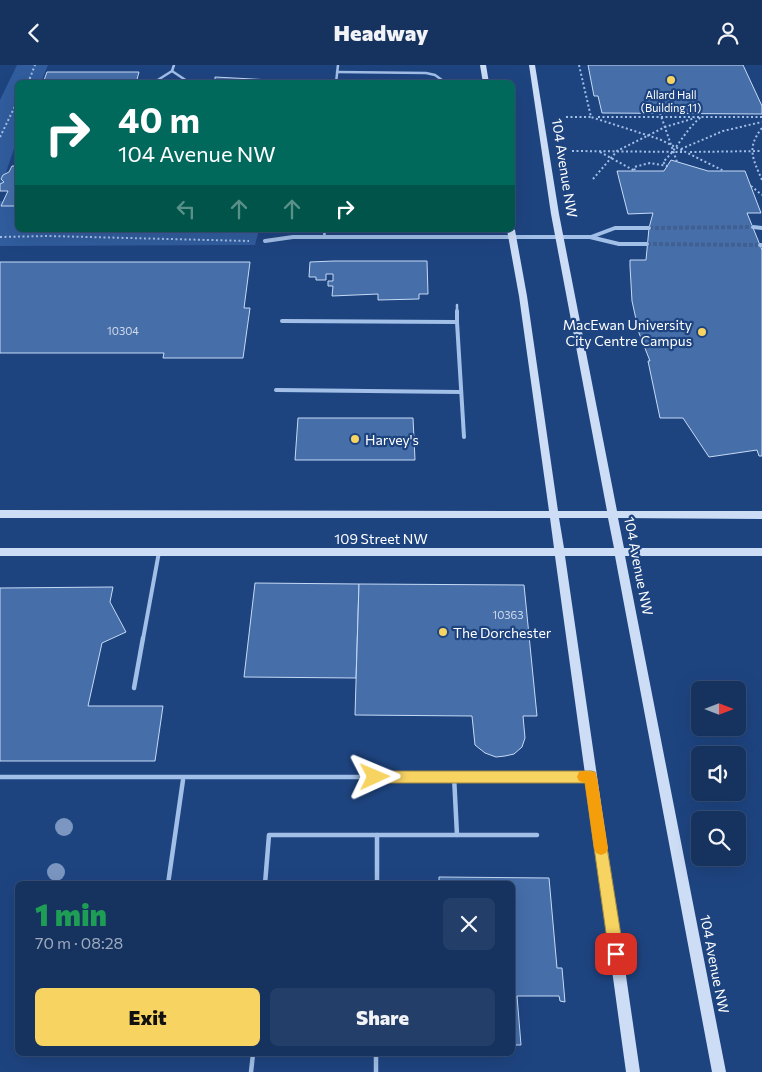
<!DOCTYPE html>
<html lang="en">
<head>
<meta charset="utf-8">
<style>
  :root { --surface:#163360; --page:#233f69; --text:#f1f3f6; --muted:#9eaabd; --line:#354e75; --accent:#f7d362 }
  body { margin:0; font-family:Commissioner,sans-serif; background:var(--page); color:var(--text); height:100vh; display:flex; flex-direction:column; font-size:19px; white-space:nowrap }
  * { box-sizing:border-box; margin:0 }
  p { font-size:16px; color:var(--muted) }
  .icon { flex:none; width:28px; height:28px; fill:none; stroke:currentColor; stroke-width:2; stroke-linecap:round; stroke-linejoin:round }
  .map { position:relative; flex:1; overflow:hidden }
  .drawer { position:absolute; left:15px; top:816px; width:500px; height:175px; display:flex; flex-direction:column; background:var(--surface); border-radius:8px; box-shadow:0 5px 20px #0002,0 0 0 1px var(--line) }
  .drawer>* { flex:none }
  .hud { position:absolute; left:15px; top:15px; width:500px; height:152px; border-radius:8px; box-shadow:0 5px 20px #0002,0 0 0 1px var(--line); background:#00695c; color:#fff; overflow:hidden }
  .needle { width:32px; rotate:90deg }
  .controls { position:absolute; left:691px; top:616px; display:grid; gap:10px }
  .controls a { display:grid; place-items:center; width:55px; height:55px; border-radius:8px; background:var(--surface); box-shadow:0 5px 20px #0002,0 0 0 1px var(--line); font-size:25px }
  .pin { position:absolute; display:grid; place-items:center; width:42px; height:42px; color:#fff; margin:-21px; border-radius:10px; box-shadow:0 2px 8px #0006 }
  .me { position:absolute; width:55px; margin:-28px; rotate:89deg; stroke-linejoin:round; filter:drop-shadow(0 0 4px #0008) }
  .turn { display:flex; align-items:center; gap:18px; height:105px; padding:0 20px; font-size:22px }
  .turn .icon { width:65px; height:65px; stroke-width:2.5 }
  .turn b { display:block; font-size:35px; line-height:42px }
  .lanes { display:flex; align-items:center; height:48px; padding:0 20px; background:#0003; justify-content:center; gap:25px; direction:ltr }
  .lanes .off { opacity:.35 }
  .round { display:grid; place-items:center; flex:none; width:52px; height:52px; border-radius:8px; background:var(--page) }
  .summary { display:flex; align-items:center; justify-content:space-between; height:85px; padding:0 20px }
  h1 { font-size:30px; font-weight:800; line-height:38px; color:#1e9e55 }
  .cta { display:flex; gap:10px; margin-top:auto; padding:10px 20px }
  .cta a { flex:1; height:58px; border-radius:8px; background:var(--accent); color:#111; font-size:20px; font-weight:800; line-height:58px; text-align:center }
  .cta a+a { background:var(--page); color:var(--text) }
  header { display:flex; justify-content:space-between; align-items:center; height:65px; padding:0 20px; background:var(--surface); font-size:22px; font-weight:800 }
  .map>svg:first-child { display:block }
</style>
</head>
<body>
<header><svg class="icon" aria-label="back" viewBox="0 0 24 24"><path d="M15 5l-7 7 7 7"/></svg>Headway<svg class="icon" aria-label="person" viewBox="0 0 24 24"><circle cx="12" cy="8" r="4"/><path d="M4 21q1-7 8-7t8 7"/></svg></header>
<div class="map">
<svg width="762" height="1007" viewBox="0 0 762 1007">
  <rect width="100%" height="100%" fill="#1e4480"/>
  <g fill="#315d9e">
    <path d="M 17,0 L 48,0 L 41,17 L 18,18 L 17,75 L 0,125 L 0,35 Z"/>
    <path d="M 0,136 L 17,137 L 18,165 L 259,165 L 255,180 L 0,181 Z"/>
  </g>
  <g fill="#466ea9" stroke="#c6daf6">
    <path d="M 588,0 L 743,0 L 762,41 L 762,49 L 602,48 L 598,31 L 594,31 Z"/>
    <path d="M 47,7 L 139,7 L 136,18 L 43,18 Z"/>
    <path d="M 215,12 L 271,15 L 296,16 L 296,18 L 204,18 L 205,15 L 215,15 Z"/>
    <path d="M 671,95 L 708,106 L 745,106 L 761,148 L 747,148 L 762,185 L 762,391 L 759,391 L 757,385 L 709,392 L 683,353 L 660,353 L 648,296 L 650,296 L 639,268 L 632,236 L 630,201 L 630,195 L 646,195 L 649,163 L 653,148 L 628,149 L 617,106 L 664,106 Z"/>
    <path d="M 12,101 L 18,101 L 18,141 L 1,141 L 8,126 L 0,126 L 0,119 L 4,117 L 1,114 L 3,110 L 9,107 Z"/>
    <path d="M 334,196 L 427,196 L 428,229 L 419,229 L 419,234 L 378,235 L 378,229 L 332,231 L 333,221 L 328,221 L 328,216 L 333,216 L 333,209 L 326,209 L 326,215 L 316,215 L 316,212 L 309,212 L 310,197 Z"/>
    <path d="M 0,197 L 250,197 L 244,243 L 250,243 L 243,293 L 163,293 L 164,288 L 0,288 Z"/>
    <path d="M 298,353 L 413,353 L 415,395 L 295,395 Z"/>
    <path d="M 255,518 L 359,519 L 356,613 L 244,612 Z"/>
    <path d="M 359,519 L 524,520 L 537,651 L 523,651 L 525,673 L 522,682 L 514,689 L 505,691 L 496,692 L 485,688 L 475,680 L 472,651 L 355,650 Z"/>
    <path d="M 113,522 L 110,537 L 126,567 L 102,578 L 88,641 L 163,641 L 155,696 L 0,696 L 0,523 Z"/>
    <path d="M 439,812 L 549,813 L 557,903 L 562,903 L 565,937 L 560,936 L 559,931 L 517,931 L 521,980 L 512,980 L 512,819 L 439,819 Z"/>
  </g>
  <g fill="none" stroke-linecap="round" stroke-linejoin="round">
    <g stroke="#406093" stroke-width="4" stroke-dasharray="4 2" stroke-linecap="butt">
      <path d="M 649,163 L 753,162"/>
      <path d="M 647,179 L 760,180"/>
    </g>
    <g stroke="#a2bfe8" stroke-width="2" stroke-dasharray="2 2.5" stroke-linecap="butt">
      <path d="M 579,0 L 591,52 L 659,74 L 724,106"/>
      <path d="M 28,18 L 35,0"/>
      <path d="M 566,52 L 591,52"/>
      <path d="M 598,52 L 762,52"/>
      <path d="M 762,63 C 746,83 753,94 762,115"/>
      <path d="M 0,72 L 18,35"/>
      <path d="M 681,84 L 723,66 L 762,57"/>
      <path d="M 572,86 L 684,87"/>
      <path d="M 600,87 L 635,106 L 634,102 L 650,98 L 667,101 L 663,97 C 678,83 685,65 701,52"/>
      <path d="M 690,87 L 762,86"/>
      <path d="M 593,114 L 617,86 L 665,62 L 695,53"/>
      <path d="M 751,121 L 762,130"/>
      <path d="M 0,172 L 48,171 L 249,176"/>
    </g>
    <g stroke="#a2bfe8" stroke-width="2.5">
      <path d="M 174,0 L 172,6 L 190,18"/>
      <path d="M 337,7 L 426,8 L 435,10 L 446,18"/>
      <path d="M 153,18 L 172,6"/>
      <path d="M 336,18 L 338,0"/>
      <path d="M 324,172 L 325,165"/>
      <path d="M 457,240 L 457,247"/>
    </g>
    <g stroke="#a2bfe8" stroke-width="4">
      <path d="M 457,246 L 457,257"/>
      <path d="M 282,256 L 457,257 L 464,372"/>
      <path d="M 276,325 L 461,327"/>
      <path d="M 143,574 L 159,487"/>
    </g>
    <g stroke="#a2bfe8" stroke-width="4.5">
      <path d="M 134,623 L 143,573"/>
      <path d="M 0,712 L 590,712"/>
      <path d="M 377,770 L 377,819"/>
      <path d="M 457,770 L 537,770"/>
      <path d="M 168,819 L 183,715"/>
      <path d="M 265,819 L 269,770 L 457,770 L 454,711"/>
      <path d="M 376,989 L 376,1007"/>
      <path d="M 251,1007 L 253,989"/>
    </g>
    <g stroke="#a2bfe8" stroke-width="4">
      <path d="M 753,162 L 762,163"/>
      <path d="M 591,172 L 615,163 L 649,163"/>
      <path d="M 265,176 L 293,172 L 590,172 L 619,179 L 647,179"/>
      <path d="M 760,180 L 762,180"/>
    </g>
    <g fill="#cdddf6" fill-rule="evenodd">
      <path d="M 480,0 L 486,0 L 489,18 L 483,18 Z"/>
      <path d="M 529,0 L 535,0 L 559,149 L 617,446 L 762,446 L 762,454 L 618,453 L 624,483 L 762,483 L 762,491 L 625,491 L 726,1007 L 712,1007 L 615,491 L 565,491 L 640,1007 L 626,1007 L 555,491 L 0,491 L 0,483 L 554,483 L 550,453 L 0,453 L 0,445 L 549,446 L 519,231 L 507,165 L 512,165 L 512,163 L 515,165 L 527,231 L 558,446 L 607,446 L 551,149 ZM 559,453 L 608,453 L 614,483 L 564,483 Z"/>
    </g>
    <path stroke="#a2bfe8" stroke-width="2" stroke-dasharray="2 2.5" stroke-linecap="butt" d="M 660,48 L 677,97"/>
  </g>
  <g fill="#7a96c1">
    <circle cx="64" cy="762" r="9"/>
    <circle cx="56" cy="807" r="9"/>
  </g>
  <path fill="#f7d362" stroke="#a18940" d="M 375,706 L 591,706 L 595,707 L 624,889 L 622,894 L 616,896 L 611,894 L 609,889 L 585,718 L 375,718 L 371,716 L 369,712 L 371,708 Z"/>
  <path fill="#f59e0b" d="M 584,706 L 595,707 L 597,712 L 608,783 L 606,788 L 601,790 L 596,788 L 594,783 L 585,718 L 579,716 L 577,712 L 579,707 Z"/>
  <g fill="#f7d362" stroke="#1e4480" stroke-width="2">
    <circle cx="671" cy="15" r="5"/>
    <circle cx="702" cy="267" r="5"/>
    <circle cx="355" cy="374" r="5"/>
    <circle cx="443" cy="567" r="5"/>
  </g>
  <g text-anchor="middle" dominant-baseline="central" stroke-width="4.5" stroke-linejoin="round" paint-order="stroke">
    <g font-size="11" fill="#fff" stroke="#1e4480">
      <text x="671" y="29">Allard Hall<tspan x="671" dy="13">(Building 11)</tspan></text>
    </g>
    <g font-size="11" fill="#d1dbea">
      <text x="123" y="265">10304</text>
      <text x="508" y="549">10363</text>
    </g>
    <g font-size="14" fill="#fff" stroke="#1e4480">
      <text transform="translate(565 103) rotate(81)">104 Avenue NW</text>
      <text x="381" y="473">109 Street NW</text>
      <text transform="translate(639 501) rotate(79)">104 Avenue NW</text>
      <text transform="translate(715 899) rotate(79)">104 Avenue NW</text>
    </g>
    <g font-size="14" fill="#fff" stroke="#1e4480" text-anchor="start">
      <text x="692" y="259" text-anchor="end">MacEwan University<tspan x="692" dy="16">City Centre Campus</tspan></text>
      <text x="365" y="374">Harvey's</text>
      <text x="453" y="567">The Dorchester</text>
    </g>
  </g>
</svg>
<div class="controls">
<a><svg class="needle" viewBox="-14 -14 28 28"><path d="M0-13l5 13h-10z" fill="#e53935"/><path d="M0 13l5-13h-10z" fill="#9eaabd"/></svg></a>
<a><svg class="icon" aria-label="sound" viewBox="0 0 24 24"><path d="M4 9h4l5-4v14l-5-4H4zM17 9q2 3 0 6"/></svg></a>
<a><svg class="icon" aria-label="search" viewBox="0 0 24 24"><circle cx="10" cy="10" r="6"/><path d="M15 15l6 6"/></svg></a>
</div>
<div class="pin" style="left:616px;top:889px;background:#d93025"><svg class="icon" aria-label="arrive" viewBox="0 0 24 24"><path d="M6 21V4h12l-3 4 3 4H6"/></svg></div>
<svg class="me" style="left:375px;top:712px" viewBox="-20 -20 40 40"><path d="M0-17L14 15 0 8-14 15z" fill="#f7d362" stroke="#fff" stroke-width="4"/></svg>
<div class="hud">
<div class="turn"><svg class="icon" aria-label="right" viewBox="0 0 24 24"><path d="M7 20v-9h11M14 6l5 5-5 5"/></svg><div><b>40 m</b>104 Avenue NW</div></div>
<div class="lanes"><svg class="icon off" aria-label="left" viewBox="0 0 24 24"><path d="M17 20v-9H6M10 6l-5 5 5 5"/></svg><svg class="icon off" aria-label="ahead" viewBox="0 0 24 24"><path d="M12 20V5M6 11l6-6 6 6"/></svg><svg class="icon off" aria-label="ahead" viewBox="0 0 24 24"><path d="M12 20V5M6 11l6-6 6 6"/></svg><svg class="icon" aria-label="right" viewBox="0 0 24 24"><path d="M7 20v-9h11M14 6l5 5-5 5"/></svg></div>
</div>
<section class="drawer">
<div class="summary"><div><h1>1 min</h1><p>70 m · 08:28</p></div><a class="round"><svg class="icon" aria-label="close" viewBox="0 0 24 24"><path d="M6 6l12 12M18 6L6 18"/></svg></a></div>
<div class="cta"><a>Exit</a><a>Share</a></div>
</section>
</div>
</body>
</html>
